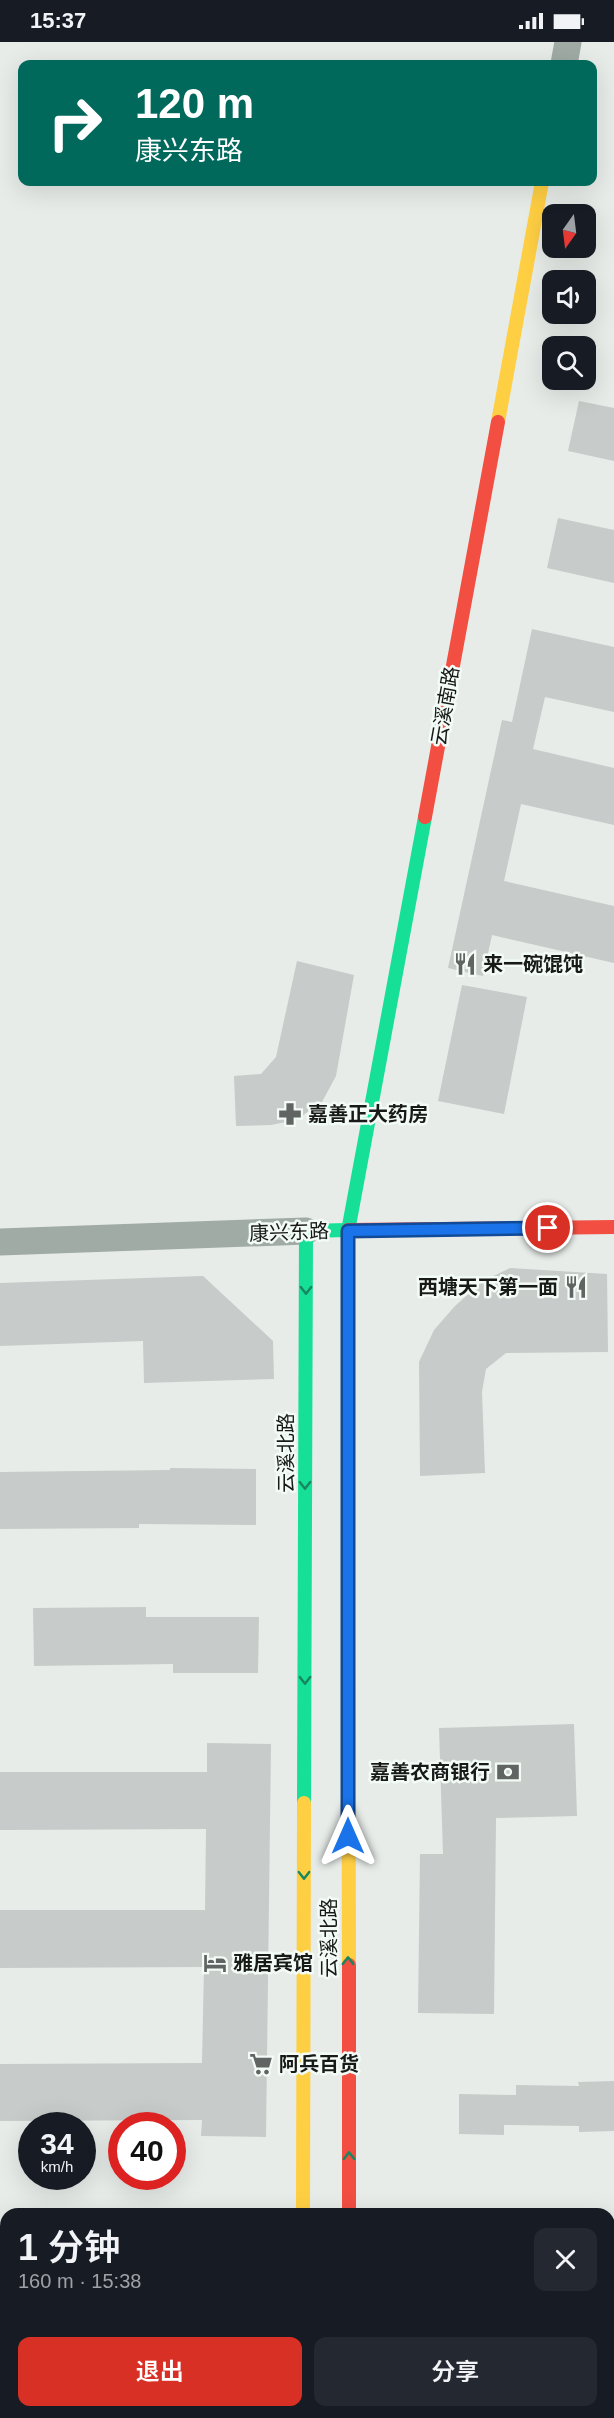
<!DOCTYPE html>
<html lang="zh">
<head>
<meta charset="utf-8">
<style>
  :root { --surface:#171b24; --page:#242831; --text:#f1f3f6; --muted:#9ea1a6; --accent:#d93025 }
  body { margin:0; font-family:Helvetica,"Noto Sans SC",sans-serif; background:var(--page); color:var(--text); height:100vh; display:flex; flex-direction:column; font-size:22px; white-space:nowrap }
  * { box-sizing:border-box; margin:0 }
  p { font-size:20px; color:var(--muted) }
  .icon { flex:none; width:33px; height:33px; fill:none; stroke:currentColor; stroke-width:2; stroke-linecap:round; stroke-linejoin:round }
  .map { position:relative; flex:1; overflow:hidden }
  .details { position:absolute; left:0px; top:2166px; width:615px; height:210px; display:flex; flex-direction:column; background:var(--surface); border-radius:18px 18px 0 0; box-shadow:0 6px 24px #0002 }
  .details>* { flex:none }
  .hud { position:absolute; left:18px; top:18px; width:579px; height:126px; border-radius:12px; box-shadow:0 6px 24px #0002; background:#00695c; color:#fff; overflow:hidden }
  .needle { width:39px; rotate:194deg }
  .fabs { position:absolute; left:542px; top:162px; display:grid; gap:12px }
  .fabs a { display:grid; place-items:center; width:54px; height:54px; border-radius:12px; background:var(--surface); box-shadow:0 6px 24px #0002; font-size:30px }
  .speed { position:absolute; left:18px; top:2070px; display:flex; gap:12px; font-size:30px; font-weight:700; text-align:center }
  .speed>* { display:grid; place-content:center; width:78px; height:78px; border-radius:50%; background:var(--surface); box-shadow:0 6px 24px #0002; line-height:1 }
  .speed small { font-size:15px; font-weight:400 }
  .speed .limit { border:9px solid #d22; background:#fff; color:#111 }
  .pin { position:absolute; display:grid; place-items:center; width:51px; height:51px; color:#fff; margin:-26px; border:3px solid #fff; border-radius:50%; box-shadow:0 2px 6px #0007 }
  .me { position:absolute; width:66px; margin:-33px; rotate:0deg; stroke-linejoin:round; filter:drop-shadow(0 0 4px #0008) }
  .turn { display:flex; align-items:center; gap:21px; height:126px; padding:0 18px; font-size:27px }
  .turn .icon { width:78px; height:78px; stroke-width:2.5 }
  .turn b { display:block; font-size:42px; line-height:51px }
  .round { display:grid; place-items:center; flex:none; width:63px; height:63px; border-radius:12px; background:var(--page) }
  .headline { display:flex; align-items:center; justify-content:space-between; height:102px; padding:0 18px }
  h1 { font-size:36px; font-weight:600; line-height:45px }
  .button { display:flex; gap:12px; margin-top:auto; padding:12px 18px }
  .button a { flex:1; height:69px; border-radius:12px; background:var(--accent); color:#fff; font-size:24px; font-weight:600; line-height:69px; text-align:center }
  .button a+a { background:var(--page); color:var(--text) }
  .status { display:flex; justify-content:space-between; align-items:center; height:42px; padding:0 30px; background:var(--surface); direction:ltr }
  .status svg { height:16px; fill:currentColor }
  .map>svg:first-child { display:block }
</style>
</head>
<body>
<div class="status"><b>15:37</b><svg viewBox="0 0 49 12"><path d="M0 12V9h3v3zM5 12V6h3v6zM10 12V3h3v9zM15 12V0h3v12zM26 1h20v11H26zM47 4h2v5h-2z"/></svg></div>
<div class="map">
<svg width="614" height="2376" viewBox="0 0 614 2376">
  <rect width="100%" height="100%" fill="#e7ece9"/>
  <g fill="#c7cbc9">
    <path d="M 579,359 L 614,366 L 614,419 L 568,409 Z"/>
    <path d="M 558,476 L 614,488 L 614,541 L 547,526 Z"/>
    <path d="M 532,587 L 614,605 L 614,670 L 545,655 L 533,707 L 614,726 L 614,783 L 521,762 L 504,839 L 614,864 L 614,921 L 492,893 L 483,934 L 448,926 L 502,678 L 512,680 Z"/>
    <path d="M 297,919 L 354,933 L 336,1034 L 322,1060 L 296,1078 L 271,1083 L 236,1084 L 234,1034 L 261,1032 L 276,1015 Z"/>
    <path d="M 462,943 L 527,955 L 504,1072 L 438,1059 Z"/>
    <path d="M 510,1226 L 607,1232 L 608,1310 L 506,1311 L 486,1327 L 482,1350 L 485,1431 L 420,1434 L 419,1320 L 434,1288 L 455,1264 L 483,1239 Z"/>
    <path d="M 203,1234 L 273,1299 L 274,1337 L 144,1341 L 143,1299 L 0,1304 L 0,1241 Z"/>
    <path d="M 170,1426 L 256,1427 L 256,1483 L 139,1482 L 139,1486 L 0,1487 L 0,1430 L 170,1428 Z"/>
    <path d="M 146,1565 L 146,1575 L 259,1575 L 258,1631 L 173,1631 L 173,1622 L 34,1624 L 33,1566 Z"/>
    <path d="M 574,1682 L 577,1774 L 496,1776 L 494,1972 L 418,1971 L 420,1812 L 443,1812 L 439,1686 Z"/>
    <path d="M 207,1701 L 271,1702 L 266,2095 L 201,2094 L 202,2078 L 0,2079 L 0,2022 L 202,2021 L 204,1925 L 0,1926 L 0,1868 L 205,1868 L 206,1787 L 0,1788 L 0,1730 L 207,1730 Z"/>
    <path d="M 614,2039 L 614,2089 L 579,2090 L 579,2084 L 504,2083 L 504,2093 L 459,2092 L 459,2052 L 516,2053 L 516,2043 L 579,2044 L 578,2040 Z"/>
  </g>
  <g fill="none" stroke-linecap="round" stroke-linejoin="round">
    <g stroke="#a0aba5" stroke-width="27">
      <path d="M 564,22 L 568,0"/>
      <path d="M 0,1200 L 306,1189"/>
    </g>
    <g stroke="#16e098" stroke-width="14">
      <path d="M 348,1371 L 348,1189 L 425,775"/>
      <path d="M 304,1761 L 306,1189 L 348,1188"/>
    </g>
    <g stroke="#ffcf43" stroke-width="14">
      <path d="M 498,380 L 542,140"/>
      <path d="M 348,1566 L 349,1923"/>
      <path d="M 303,2172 L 304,1761"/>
    </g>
    <g stroke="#f24e42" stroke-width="14">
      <path d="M 425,775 L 498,380"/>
      <path d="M 348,1188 L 614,1185"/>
      <path d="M 348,1371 L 348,1566"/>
      <path d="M 349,1923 L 349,2172"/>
      <path d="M 303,2370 L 303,2376"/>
      <path d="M 350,2370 L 350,2376"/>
    </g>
  </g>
  <defs><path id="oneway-chevron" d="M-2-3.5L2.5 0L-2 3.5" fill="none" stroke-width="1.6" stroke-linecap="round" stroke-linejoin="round" transform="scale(1.5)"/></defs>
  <g stroke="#17875f">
    <use href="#oneway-chevron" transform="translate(306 1248) rotate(90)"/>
    <use href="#oneway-chevron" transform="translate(305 1443) rotate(90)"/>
    <use href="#oneway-chevron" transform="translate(305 1638) rotate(90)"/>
    <use href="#oneway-chevron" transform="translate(304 1833) rotate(90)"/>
    <use href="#oneway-chevron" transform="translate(348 1919) rotate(-90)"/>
    <use href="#oneway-chevron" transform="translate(349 2114) rotate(-90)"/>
  </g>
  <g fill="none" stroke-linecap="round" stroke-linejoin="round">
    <g stroke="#114b97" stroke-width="15">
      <path id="route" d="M 348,1794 L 348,1189 L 548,1186"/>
    </g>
    <use href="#route" stroke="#1a73e8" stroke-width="10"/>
  </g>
  <defs>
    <g id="restaurant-bare" transform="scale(1.8)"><path d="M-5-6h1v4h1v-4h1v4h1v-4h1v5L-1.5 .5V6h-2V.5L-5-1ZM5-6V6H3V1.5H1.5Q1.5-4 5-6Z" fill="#606462" stroke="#f3fbf6" stroke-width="2.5" paint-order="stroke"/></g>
    <g id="pharmacy-bare" transform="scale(1.8)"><path d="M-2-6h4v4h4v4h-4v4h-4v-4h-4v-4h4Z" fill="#606462" stroke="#f3fbf6" stroke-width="2.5" paint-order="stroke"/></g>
    <g id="bank-bare" transform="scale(1.8)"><path d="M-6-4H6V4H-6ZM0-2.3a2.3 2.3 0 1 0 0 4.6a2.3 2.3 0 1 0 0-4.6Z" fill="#606462" stroke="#f3fbf6" stroke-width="2.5" paint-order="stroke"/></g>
    <g id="hotel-bare" transform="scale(1.8)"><path d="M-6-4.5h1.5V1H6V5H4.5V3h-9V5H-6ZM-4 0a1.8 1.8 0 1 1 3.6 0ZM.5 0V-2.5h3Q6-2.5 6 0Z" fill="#606462" stroke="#f3fbf6" stroke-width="2.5" paint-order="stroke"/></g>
    <g id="supermarket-bare" transform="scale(1.8)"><path d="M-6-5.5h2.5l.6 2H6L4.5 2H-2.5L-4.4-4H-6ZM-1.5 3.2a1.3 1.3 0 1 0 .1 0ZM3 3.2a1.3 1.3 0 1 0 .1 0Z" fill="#606462" stroke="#f3fbf6" stroke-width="2.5" paint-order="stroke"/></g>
  </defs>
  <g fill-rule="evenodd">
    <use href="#restaurant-bare" x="465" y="922"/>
    <use href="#pharmacy-bare" x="290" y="1072"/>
    <use href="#restaurant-bare" x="576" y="1245"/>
    <use href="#bank-bare" x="508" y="1730"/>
    <use href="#hotel-bare" x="215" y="1921"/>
    <use href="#supermarket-bare" x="261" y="2022"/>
  </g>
  <g text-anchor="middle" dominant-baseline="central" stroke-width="5" stroke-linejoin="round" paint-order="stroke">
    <g font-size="20" fill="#181a19" stroke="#f3fbf6">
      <text transform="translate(445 664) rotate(-80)">云溪南路</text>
      <text transform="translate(289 1190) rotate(-2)">康兴东路</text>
      <text transform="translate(286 1411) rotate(-90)">云溪北路</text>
      <text transform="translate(329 1896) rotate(-90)">云溪北路</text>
    </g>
    <g font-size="20" font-weight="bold" fill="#181a19" stroke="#f3fbf6" text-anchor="start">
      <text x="483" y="922">来一碗馄饨</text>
      <text x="308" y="1072">嘉善正大药房</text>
      <text x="558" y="1245" text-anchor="end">西塘天下第一面</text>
      <text x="490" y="1730" text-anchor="end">嘉善农商银行</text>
      <text x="233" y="1921">雅居宾馆</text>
      <text x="279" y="2022">阿兵百货</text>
    </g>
  </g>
</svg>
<div class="fabs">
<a><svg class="needle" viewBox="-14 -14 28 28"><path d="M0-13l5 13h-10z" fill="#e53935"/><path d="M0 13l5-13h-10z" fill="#9ea1a6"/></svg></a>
<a><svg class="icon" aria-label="sound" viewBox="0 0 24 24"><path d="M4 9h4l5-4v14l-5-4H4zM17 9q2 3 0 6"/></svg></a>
<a><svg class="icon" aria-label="search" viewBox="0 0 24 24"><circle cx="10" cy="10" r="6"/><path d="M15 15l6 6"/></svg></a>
</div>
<div class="speed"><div>34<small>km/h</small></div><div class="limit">40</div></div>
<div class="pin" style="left:548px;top:1186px;background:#d93025"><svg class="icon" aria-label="arrive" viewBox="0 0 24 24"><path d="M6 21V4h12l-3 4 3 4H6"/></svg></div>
<svg class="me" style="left:348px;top:1794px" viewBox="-20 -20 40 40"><path d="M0-17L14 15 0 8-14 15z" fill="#1a73e8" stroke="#fff" stroke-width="4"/></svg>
<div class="hud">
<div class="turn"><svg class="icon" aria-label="right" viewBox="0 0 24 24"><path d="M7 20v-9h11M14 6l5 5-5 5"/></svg><div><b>120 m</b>康兴东路</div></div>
</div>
<section class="details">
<div class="headline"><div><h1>1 分钟</h1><p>160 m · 15:38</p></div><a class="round"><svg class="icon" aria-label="close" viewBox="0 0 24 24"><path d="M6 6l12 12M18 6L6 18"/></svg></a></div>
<div class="button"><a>退出</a><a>分享</a></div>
</section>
</div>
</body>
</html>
